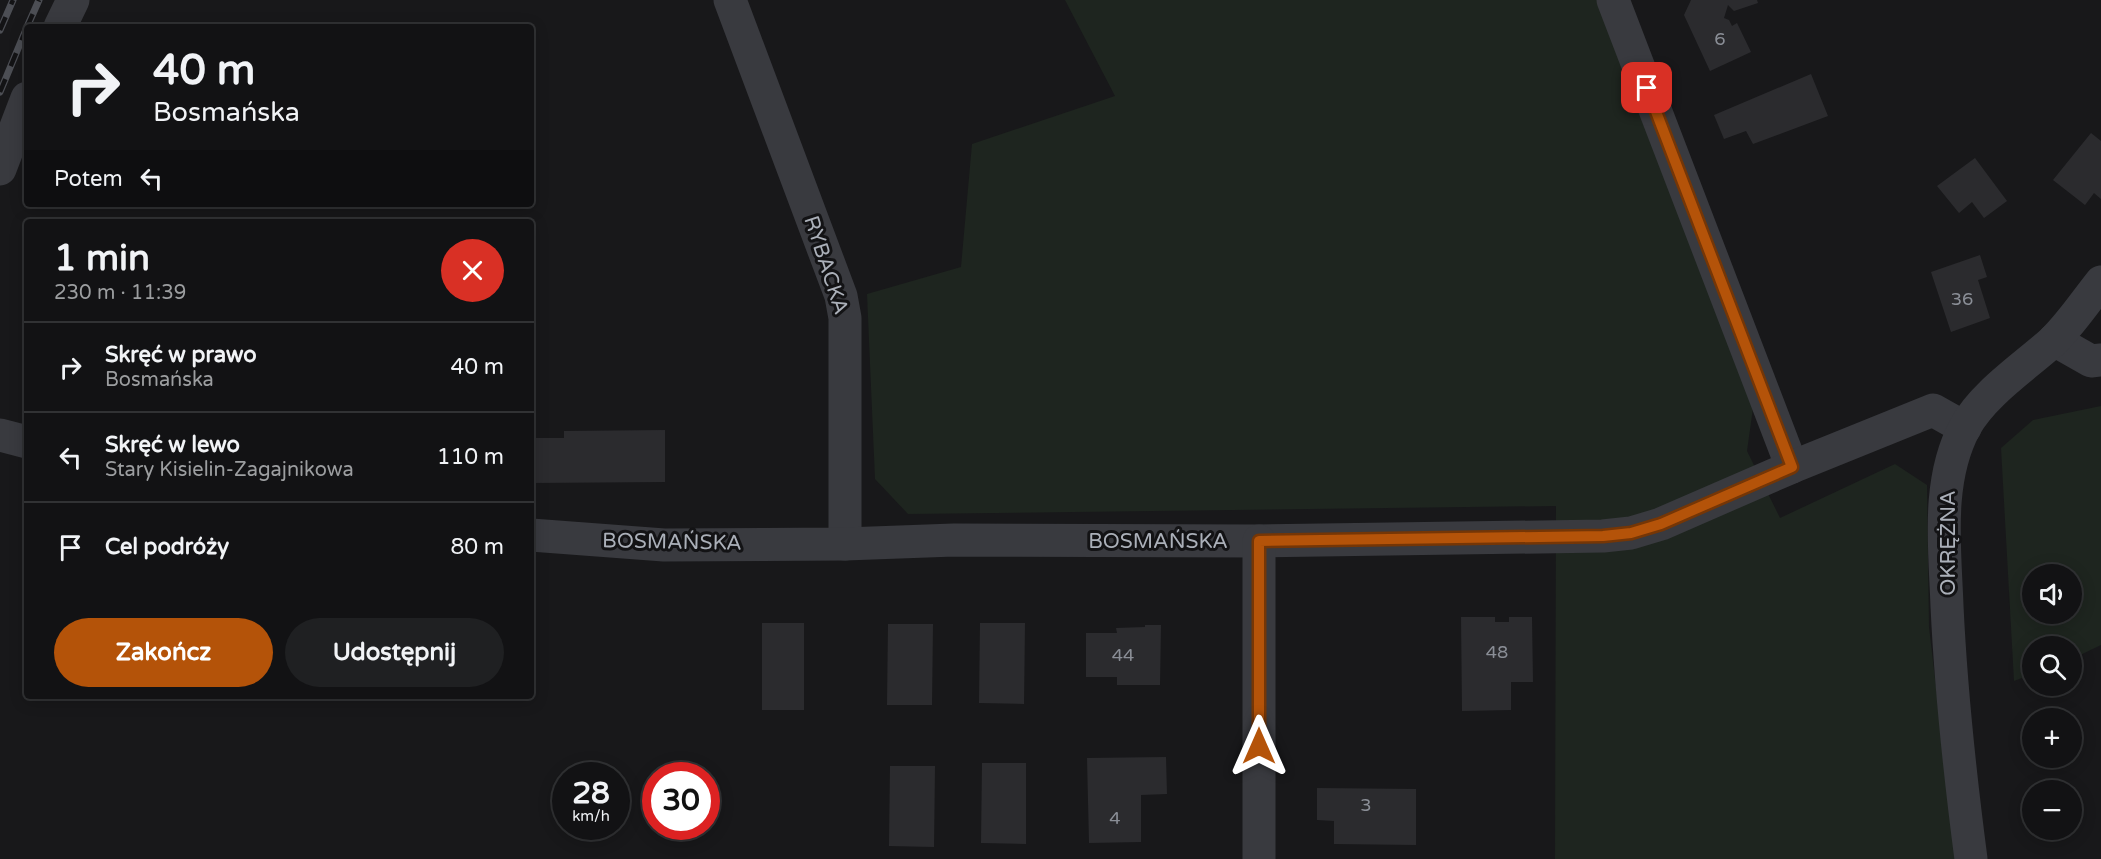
<!DOCTYPE html>
<html lang="pl">
<head>
<meta charset="utf-8">
<style>
  :root { --surface:#121214; --page:#1f2022; --text:#f1f3f6; --muted:#9c9ea0; --line:#313234; --accent:#b45309 }
  body { margin:0; font-family:"Varela Round",sans-serif; background:var(--page); color:var(--text); height:100vh; display:flex; flex-direction:column; font-size:22px; white-space:nowrap }
  * { box-sizing:border-box; margin:0 }
  p { font-size:20px; color:var(--muted) }
  .icon { flex:none; width:33px; height:33px; fill:none; stroke:currentColor; stroke-width:2; stroke-linecap:round; stroke-linejoin:round }
  .map { position:relative; flex:1; overflow:hidden }
  .panel { position:absolute; left:24px; top:219px; width:510px; height:480px; display:flex; flex-direction:column; background:var(--surface); border-radius:6px; box-shadow:0 3px 15px #0003,0 0 0 2px var(--line) }
  .panel>* { flex:none }
  .banner { position:absolute; left:24px; top:24px; width:510px; height:183px; border-radius:6px; box-shadow:0 3px 15px #0003,0 0 0 2px var(--line); background:#121214; color:var(--text); overflow:hidden }
  .tools { position:absolute; left:2022px; top:564px; display:grid; gap:12px }
  .tools a { display:grid; place-items:center; width:60px; height:60px; border-radius:50%; background:var(--surface); box-shadow:0 3px 15px #0003,0 0 0 2px var(--line); font-size:30px }
  .speed { position:absolute; left:552px; top:762px; display:flex; gap:12px; font-size:30px; font-weight:700; text-align:center }
  .speed>* { display:grid; place-content:center; width:78px; height:78px; border-radius:50%; background:var(--surface); box-shadow:0 3px 15px #0003,0 0 0 2px var(--line); line-height:1 }
  .speed small { font-size:15px; font-weight:400 }
  .speed .limit { border:9px solid #d22; background:#fff; color:#111 }
  .pin { position:absolute; display:grid; place-items:center; width:51px; height:51px; color:#fff; margin:-26px; border-radius:12px; box-shadow:0 3px 9px #0006 }
  .me { position:absolute; width:66px; margin:-33px; rotate:0deg; stroke-linejoin:round; filter:drop-shadow(0 0 4px #0008) }
  .turn { display:flex; align-items:center; gap:21px; height:126px; padding:0 30px; font-size:27px }
  .turn .icon { width:78px; height:78px; stroke-width:2.5 }
  .turn b { display:block; font-size:42px; line-height:51px }
  .then { display:flex; align-items:center; height:57px; padding:0 30px; background:#0003; gap:12px; font-size:22px }
  .round { display:grid; place-items:center; flex:none; width:63px; height:63px; border-radius:32px; background:var(--page) }
  .summary { display:flex; align-items:center; justify-content:space-between; height:102px; padding:0 30px }
  h1 { font-size:36px; font-weight:700; line-height:45px }
  .button { display:flex; gap:12px; margin-top:auto; padding:12px 30px }
  .button a { flex:1; height:69px; border-radius:36px; background:var(--accent); color:#fff; font-size:24px; font-weight:700; line-height:69px; text-align:center }
  .button a+a { background:var(--page); color:var(--text) }
  ul { padding:0; list-style:none }
  li { display:flex; align-items:center; gap:18px; height:90px; padding:0 30px; border-top:2px solid var(--line) }
  li div { flex:1 }
  li b { display:block; font-size:22px }
  li em { font-style:normal }
  .map>svg:first-child { display:block }
</style>
</head>
<body>
<div class="map">
<svg width="2101" height="859" viewBox="0 0 2101 859">
  <rect width="100%" height="100%" fill="#18181a"/>
  <g fill="#1e251f" fill-rule="evenodd">
    <path d="M 1065,0 L 1600,0 L 1754,401 L 1747,451 L 1780,518 L 1895,464 L 1927,485 L 1929,627 L 1956,859 L 1555,859 L 1556,506 L 908,514 L 875,479 L 867,294 L 961,267 L 972,144 L 1115,96 Z"/>
    <path d="M 2101,406 L 2101,645 L 2072,659 L 2072,646 L 2032,646 L 2032,674 L 2014,681 L 2001,448 L 2033,420 ZM 2032,574 L 2072,574 L 2072,614 L 2032,614 Z"/>
  </g>
  <g fill="#2b2b2e">
    <path d="M 1691,0 L 1757,0 L 1758,3 L 1734,11 L 1728,5 L 1724,18 L 1729,20 L 1732,26 L 1737,23 L 1751,52 L 1710,71 L 1684,15 Z"/>
    <path d="M 1811,74 L 1828,116 L 1753,144 L 1746,131 L 1724,139 L 1714,115 Z"/>
    <path d="M 2091,133 L 2101,141 L 2101,199 L 2094,193 L 2085,205 L 2053,180 Z"/>
    <path d="M 1975,158 L 2007,201 L 1984,218 L 1972,202 L 1959,213 L 1937,186 Z"/>
    <path d="M 1980,255 L 1987,277 L 1978,280 L 1990,318 L 1951,332 L 1931,272 Z"/>
    <path d="M 665,430 L 665,482 L 531,483 L 531,438 L 564,438 L 564,431 Z"/>
    <path d="M 1461,617 L 1495,617 L 1495,622 L 1509,622 L 1509,617 L 1532,617 L 1533,682 L 1511,682 L 1511,710 L 1462,711 Z"/>
    <rect x="762" y="623" width="42" height="87"/>
    <path d="M 980,623 L 1025,623 L 1024,704 L 979,703 Z"/>
    <path d="M 888,624 L 933,624 L 932,705 L 887,705 Z"/>
    <path d="M 1145,625 L 1161,625 L 1160,685 L 1117,685 L 1117,677 L 1086,677 L 1086,633 L 1117,633 L 1116,628 L 1145,627 Z"/>
    <path d="M 1166,757 L 1167,794 L 1141,795 L 1141,842 L 1089,843 L 1087,758 Z"/>
    <path d="M 982,763 L 1026,763 L 1026,844 L 981,843 Z"/>
    <path d="M 890,766 L 935,766 L 934,847 L 889,846 Z"/>
    <path d="M 1317,788 L 1416,789 L 1416,845 L 1334,844 L 1334,821 L 1317,820 Z"/>
  </g>
  <g fill="none" stroke-linecap="round" stroke-linejoin="round">
    <g stroke="#393a3f" stroke-width="33">
      <path d="M 730,0 L 841,296 L 845,318 L 845,544"/>
      <path d="M 1613,0 L 1792,467"/>
      <path d="M 60,27 L 73,0"/>
      <path d="M 0,169 L 27,98"/>
      <path d="M 2054,340 L 2091,361 L 2101,360"/>
      <path d="M 0,435 L 27,442"/>
      <path d="M 531,535 L 664,545 L 845,544 L 954,540 L 1259,541 L 1603,536 L 1631,533 L 1661,524 L 1792,467 L 1933,410 L 1965,428"/>
      <path d="M 1259,859 L 1259,541"/>
      <path d="M 1971,859 C 1960,775 1951,691 1947,606 C 1945,548 1936,481 1965,427 C 1983,394 2024,367 2052,342 C 2070,325 2085,302 2101,282"/>
    </g>
    <g stroke="#4c4e54" stroke-width="7">
      <g id="rail">
        <path d="M 27,27 L 39,0"/>
        <path d="M 0,30 L 13,0"/>
        <path d="M 0,92 L 27,27"/>
      </g>
    </g>
    <use href="#rail" stroke="#131315" stroke-width="4.5" stroke-dasharray="14" stroke-linecap="butt"/>
  </g>
  <g fill="none" stroke-linecap="round" stroke-linejoin="round">
    <g stroke="#753606" stroke-width="15">
      <path id="route" d="M 1259,746 L 1259,541 L 1603,536 L 1631,533 L 1661,524 L 1792,467 L 1647,88"/>
    </g>
    <use href="#route" stroke="#b45309" stroke-width="10"/>
  </g>
  <g text-anchor="middle" dominant-baseline="central" stroke-width="6" stroke-linejoin="round" paint-order="stroke">
    <g font-size="18" fill="#8a8e96">
      <text x="1720" y="39">6</text>
      <text x="1962" y="299">36</text>
      <text x="1497" y="652">48</text>
      <text x="1123" y="655">44</text>
      <text x="1366" y="805">3</text>
      <text x="1115" y="818">4</text>
    </g>
    <g font-size="21" fill="#abb0b9" stroke="#131315">
      <text transform="translate(826 265) rotate(72)">RYBACKA</text>
      <text x="1158" y="541">BOSMAŃSKA</text>
      <text transform="translate(672 542) rotate(1)">BOSMAŃSKA</text>
      <text transform="translate(1948 543) rotate(-90)">OKRĘŻNA</text>
    </g>
  </g>
</svg>
<div class="tools">
<a><svg class="icon" aria-label="sound" viewBox="0 0 24 24"><path d="M4 9h4l5-4v14l-5-4H4zM17 9q2 3 0 6"/></svg></a>
<a><svg class="icon" aria-label="search" viewBox="0 0 24 24"><circle cx="10" cy="10" r="6"/><path d="M15 15l6 6"/></svg></a>
<a>+</a>
<a>−</a>
</div>
<div class="speed"><div>28<small>km/h</small></div><div class="limit">30</div></div>
<div class="pin" style="left:1647px;top:88px;background:#d93025"><svg class="icon" aria-label="arrive" viewBox="0 0 24 24"><path d="M6 21V4h12l-3 4 3 4H6"/></svg></div>
<svg class="me" style="left:1259px;top:746px" viewBox="-20 -20 40 40"><path d="M0-17L14 15 0 8-14 15z" fill="#b45309" stroke="#fff" stroke-width="4"/></svg>
<div class="banner">
<div class="turn"><svg class="icon" aria-label="right" viewBox="0 0 24 24"><path d="M7 20v-9h11M14 6l5 5-5 5"/></svg><div><b>40 m</b>Bosmańska</div></div>
<div class="then">Potem<svg class="icon" aria-label="left" viewBox="0 0 24 24"><path d="M17 20v-9H6M10 6l-5 5 5 5"/></svg></div>
</div>
<section class="panel">
<div class="summary"><div><h1>1 min</h1><p>230 m · 11:39</p></div><a class="round" style="background:#d93025;color:#fff"><svg class="icon" aria-label="close" viewBox="0 0 24 24"><path d="M6 6l12 12M18 6L6 18"/></svg></a></div>
<ul>
<li><svg class="icon" aria-label="right" viewBox="0 0 24 24"><path d="M7 20v-9h11M14 6l5 5-5 5"/></svg><div><b>Skręć w prawo</b><p>Bosmańska</p></div><em>40 m</em></li>
<li><svg class="icon" aria-label="left" viewBox="0 0 24 24"><path d="M17 20v-9H6M10 6l-5 5 5 5"/></svg><div><b>Skręć w lewo</b><p>Stary Kisielin-Zagajnikowa</p></div><em>110 m</em></li>
<li><svg class="icon" aria-label="arrive" viewBox="0 0 24 24"><path d="M6 21V4h12l-3 4 3 4H6"/></svg><div><b>Cel podróży</b></div><em>80 m</em></li>
</ul>
<div class="button"><a>Zakończ</a><a>Udostępnij</a></div>
</section>
</div>
</body>
</html>
